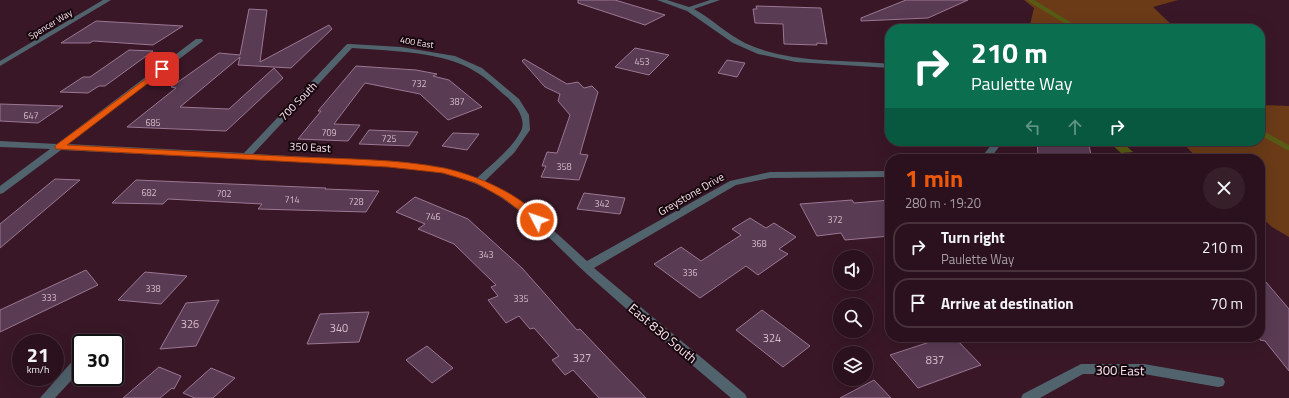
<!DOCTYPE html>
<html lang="en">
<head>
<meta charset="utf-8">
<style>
  :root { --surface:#2b111d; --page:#371f2a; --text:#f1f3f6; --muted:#a69da4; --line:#47313b; --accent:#ea580c }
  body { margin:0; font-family:"Titillium Web",sans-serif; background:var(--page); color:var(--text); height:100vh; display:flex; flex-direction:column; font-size:15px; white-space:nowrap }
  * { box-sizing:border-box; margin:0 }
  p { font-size:13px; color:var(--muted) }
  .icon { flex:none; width:22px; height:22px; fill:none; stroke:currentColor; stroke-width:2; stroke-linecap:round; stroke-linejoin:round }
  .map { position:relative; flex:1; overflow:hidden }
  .side { position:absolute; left:885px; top:154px; width:380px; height:188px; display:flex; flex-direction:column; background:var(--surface); border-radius:16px; box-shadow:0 4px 16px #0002,0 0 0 1px var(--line) }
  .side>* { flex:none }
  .hud { position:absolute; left:885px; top:24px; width:380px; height:122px; border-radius:16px; box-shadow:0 4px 16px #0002,0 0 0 1px var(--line); background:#0b6e4f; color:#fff; overflow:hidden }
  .buttons { position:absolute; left:833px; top:250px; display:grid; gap:8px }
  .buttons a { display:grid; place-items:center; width:40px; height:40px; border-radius:50%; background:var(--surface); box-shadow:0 4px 16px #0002,0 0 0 1px var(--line); font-size:20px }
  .speed { position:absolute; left:12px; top:334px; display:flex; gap:8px; font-size:20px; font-weight:700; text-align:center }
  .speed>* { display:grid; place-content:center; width:52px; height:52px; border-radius:50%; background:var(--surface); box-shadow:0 4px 16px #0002,0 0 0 1px var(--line); line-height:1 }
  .speed small { font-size:10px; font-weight:400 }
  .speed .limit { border:2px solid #111; border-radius:6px; background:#fff; color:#111 }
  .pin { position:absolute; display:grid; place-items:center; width:34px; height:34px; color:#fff; margin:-17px; border-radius:8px; box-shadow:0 2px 6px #0006 }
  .me { position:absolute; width:44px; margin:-22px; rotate:311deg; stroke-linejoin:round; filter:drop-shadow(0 0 3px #0008) }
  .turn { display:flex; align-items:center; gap:14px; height:84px; padding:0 20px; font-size:18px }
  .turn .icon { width:52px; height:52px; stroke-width:2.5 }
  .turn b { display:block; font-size:28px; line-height:34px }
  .lanes { display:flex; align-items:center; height:38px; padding:0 20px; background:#0003; justify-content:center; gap:20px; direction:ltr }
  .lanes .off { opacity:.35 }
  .round { display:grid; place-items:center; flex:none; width:42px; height:42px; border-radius:21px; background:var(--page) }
  .headline { display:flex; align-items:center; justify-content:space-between; height:68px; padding:0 20px }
  h1 { font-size:24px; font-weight:700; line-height:30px; color:var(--accent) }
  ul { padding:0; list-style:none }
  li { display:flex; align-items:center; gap:12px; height:50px; margin:0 8px 6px; padding:0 12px; border:2px solid var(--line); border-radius:16px }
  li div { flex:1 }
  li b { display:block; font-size:15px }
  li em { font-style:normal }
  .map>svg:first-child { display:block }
</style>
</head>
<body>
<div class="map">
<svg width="1289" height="398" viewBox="0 0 1289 398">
  <rect width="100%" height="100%" fill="#391727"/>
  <g fill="#6b3b18">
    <path d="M 1024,0 L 1178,0 L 1153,7 L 1176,29 L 1029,29 L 1034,8 Z"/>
    <path d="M 1260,105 L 1289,106 L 1289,237 L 1272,227 L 1260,216 L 1260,159 L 1198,159 L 1181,141 L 1260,141 Z"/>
  </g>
  <path fill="#575c14" d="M 1108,141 L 1121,141 L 1133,152 L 1121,153 Z"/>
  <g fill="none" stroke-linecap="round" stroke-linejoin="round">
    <path stroke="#575c14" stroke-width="4" d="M 1030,0 L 1078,29"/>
    <path stroke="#575c14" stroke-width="5" d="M 1260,132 L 1289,148"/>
  </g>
  <g fill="#5a3b54" stroke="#9a7793">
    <path d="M 578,0 L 615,0 L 665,15 L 645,25 L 578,3 Z"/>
    <path d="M 906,0 L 968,0 L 928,18 L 861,21 L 861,18 Z"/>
    <path d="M 756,6 L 821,8 L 827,44 L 817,43 L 817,45 L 784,44 L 783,24 L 755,23 L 753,9 L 757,9 Z"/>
    <path d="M 249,9 L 267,10 L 260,62 L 329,25 L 332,29 L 291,68 L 238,65 L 240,57 L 180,107 L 229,109 L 274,68 L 283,78 L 226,131 L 127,127 L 176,88 L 171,87 L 219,53 L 240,55 Z"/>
    <path d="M 96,21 L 183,26 L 153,45 L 93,41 L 90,43 L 61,43 Z"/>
    <path d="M 635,48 L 669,55 L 649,75 L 615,67 Z"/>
    <path d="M 129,50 L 153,51 L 105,86 L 99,86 L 88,93 L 60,92 L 83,77 L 90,77 Z"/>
    <path d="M 524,59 L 567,84 L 578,82 L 584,88 L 592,86 L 598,92 L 580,154 L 588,155 L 579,180 L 541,177 L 546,166 L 542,166 L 547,152 L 557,153 L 570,115 L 558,101 L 560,94 L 545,87 L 522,61 Z"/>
    <path d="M 727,60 L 745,63 L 737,77 L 718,73 Z"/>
    <path d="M 356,66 L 416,70 L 437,74 L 433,76 L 449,80 L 482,107 L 448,120 L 420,94 L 365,83 L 334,124 L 360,125 L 348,141 L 298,139 L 321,111 L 318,111 Z"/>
    <path d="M 0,104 L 63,106 L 38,123 L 0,121 Z"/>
    <path d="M 369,130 L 418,132 L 409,146 L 359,144 Z"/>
    <path d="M 453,133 L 479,134 L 467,150 L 442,146 Z"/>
    <path d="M 1037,141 L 1088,141 L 1092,159 L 1061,159 L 1038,155 Z"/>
    <path d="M 55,179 L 80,180 L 0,248 L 0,224 Z"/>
    <path d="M 136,180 L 326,188 L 325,189 L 379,191 L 366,212 L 258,209 L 262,204 L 168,199 L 163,204 L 112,203 Z"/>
    <path d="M 584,193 L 625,198 L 620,214 L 577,209 Z"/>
    <path d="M 415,197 L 468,219 L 522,268 L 577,330 L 580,329 L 646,398 L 599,398 L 573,370 L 565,375 L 552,360 L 559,356 L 534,328 L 530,329 L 519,316 L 506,323 L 488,300 L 498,296 L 491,287 L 496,285 L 454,244 L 418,229 L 425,224 L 396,212 Z"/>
    <path d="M 852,200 L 854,203 L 890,200 L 890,236 L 845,240 L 841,233 L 817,236 L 800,204 Z"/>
    <path d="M 750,218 L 766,228 L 774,223 L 796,237 L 779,249 L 788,254 L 758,275 L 746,266 L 700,298 L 654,264 L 681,247 L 701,261 L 741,235 L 732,229 Z"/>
    <path d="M 86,270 L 98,285 L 0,332 L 0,310 Z"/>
    <path d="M 145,272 L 187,276 L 161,304 L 118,300 Z"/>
    <path d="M 1260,275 L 1289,309 L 1289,371 L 1265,341 L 1260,340 Z"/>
    <path d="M 219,300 L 196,346 L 160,349 L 186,303 Z"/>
    <path d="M 762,310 L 810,346 L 783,367 L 736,330 Z"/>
    <path d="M 369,312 L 359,342 L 307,344 L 320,314 Z"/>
    <path d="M 945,337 L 954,337 L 981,365 L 918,388 L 890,355 Z"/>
    <path d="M 427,346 L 453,368 L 432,383 L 406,360 Z"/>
    <path d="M 159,367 L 181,376 L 174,389 L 172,388 L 160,398 L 123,398 Z"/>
    <path d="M 211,368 L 235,378 L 213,398 L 195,398 L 183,393 Z"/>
    <path d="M 874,380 L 891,398 L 840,398 Z"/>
  </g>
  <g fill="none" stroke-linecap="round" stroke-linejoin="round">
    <g fill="#51636d" fill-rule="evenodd">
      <path d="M 103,0 L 111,0 L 0,66 L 0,61 Z"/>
      <path d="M 657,0 L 667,0 L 689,7 L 710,0 L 720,0 L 694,9 C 712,19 727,34 745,43 C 790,64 842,59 890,64 L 890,68 L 796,62 L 758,54 L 733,43 L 687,11 Z"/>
      <path d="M 196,39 L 202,39 L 203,41 L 67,144 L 244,153 L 347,44 L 350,44 L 401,47 L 455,56 L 482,68 L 519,99 L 529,115 L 530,130 L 514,153 L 485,181 C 524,201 555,232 587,261 L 730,181 L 770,172 L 890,171 L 890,177 L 770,178 L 736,185 L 594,268 L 745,394 L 747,398 L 731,398 C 683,357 635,317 588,275 C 553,243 521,204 476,184 C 446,171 413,168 381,166 L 61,150 L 3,193 L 0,194 L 0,186 L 50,149 L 0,147 L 0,141 L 57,144 ZM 352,48 C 389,51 444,51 476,72 C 487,78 497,89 507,97 C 515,104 527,119 521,131 C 511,150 492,164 477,178 L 444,168 L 402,162 L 253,154 Z"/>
      <path d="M 992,141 L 1000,141 L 1001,144 L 990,159 L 980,159 L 992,144 Z"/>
      <path d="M 81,356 L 81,370 L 55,398 L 40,398 L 76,357 Z"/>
      <path d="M 1081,364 L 1144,364 L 1218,377 L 1223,378 L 1225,382 L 1223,386 L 1218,387 L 1144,374 L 1083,374 L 1040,398 L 1021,398 L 1023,394 Z"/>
    </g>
  </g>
  <path fill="#ea580c" stroke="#983908" d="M 162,67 L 165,69 L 164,71 L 67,145 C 145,149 222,153 300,157 C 347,159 397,159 444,168 C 473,174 524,195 541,220 L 540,222 L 533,222 L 523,213 L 503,198 L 476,183 L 443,173 L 388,167 L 56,149 L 55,147 L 56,145 Z"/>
  <g text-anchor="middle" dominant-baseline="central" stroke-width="4" stroke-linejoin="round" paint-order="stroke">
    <g font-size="9" fill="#fee6ef" stroke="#17080e">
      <text transform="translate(50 24) rotate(-31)">Spencer Way</text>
      <text transform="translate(417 42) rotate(9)">400 East</text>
    </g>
    <g font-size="9" fill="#d5bbc8">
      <text x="642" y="61">453</text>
      <text x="419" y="83">732</text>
      <text x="457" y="101">387</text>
      <text x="31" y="115">647</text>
      <text x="153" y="122">685</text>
      <text x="329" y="132">709</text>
      <text x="389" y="138">725</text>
      <text x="564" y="166">358</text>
      <text x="149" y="192">682</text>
      <text x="224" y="193">702</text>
      <text x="292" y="199">714</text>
      <text x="356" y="201">728</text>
      <text x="602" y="203">342</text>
      <text x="433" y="216">746</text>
      <text x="835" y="219">372</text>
      <text x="759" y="243">368</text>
      <text x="486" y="254">343</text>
      <text x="690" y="272">336</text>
      <text x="153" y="288">338</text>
      <text x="49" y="297">333</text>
      <text x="521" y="298">335</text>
    </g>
    <g font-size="11" fill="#fee6ef" stroke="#17080e">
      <text transform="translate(298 101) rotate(-46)">700 South</text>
      <text transform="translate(310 147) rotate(3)">350 East</text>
      <text transform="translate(691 194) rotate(-30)">Greystone Drive</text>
    </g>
    <g font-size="11" fill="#d5bbc8">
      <text x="190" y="324">326</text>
      <text x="339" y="328">340</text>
      <text x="772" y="338">324</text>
      <text x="582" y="358">327</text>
      <text x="935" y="360">837</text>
    </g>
    <g font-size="13" fill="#fee6ef" stroke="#17080e">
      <text transform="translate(663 333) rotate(40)">East 830 South</text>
      <text transform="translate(1120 370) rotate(1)">300 East</text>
    </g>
  </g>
</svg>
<div class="buttons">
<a><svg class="icon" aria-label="sound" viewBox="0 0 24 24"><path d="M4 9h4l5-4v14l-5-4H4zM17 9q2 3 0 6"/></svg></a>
<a><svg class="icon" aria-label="search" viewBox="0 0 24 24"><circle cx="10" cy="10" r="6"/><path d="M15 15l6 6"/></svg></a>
<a><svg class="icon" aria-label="layers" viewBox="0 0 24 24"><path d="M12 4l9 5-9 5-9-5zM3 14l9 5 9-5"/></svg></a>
</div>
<div class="speed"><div>21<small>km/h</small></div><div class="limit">30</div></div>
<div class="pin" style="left:162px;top:69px;background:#d93025"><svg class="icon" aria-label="arrive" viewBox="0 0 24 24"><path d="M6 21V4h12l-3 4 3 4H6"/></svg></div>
<svg class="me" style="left:537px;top:220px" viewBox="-20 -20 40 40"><circle r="17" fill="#ea580c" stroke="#fff" stroke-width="3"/><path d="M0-11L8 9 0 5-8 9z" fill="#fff"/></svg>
<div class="hud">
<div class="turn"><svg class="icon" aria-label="right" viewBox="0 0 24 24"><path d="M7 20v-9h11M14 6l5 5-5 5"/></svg><div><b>210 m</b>Paulette Way</div></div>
<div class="lanes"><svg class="icon off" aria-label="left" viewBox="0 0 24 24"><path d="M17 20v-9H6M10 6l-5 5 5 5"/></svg><svg class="icon off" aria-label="ahead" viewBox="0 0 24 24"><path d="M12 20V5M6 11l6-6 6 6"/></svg><svg class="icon" aria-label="right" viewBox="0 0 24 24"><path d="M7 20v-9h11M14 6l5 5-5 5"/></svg></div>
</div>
<section class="side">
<div class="headline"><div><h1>1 min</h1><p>280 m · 19:20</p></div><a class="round"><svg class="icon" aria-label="close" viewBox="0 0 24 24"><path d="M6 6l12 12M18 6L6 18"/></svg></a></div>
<ul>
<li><svg class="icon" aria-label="right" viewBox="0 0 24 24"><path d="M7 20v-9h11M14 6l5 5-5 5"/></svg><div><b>Turn right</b><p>Paulette Way</p></div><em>210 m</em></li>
<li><svg class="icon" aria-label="arrive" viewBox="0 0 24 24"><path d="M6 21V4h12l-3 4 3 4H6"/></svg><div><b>Arrive at destination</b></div><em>70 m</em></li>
</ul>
</section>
</div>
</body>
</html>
